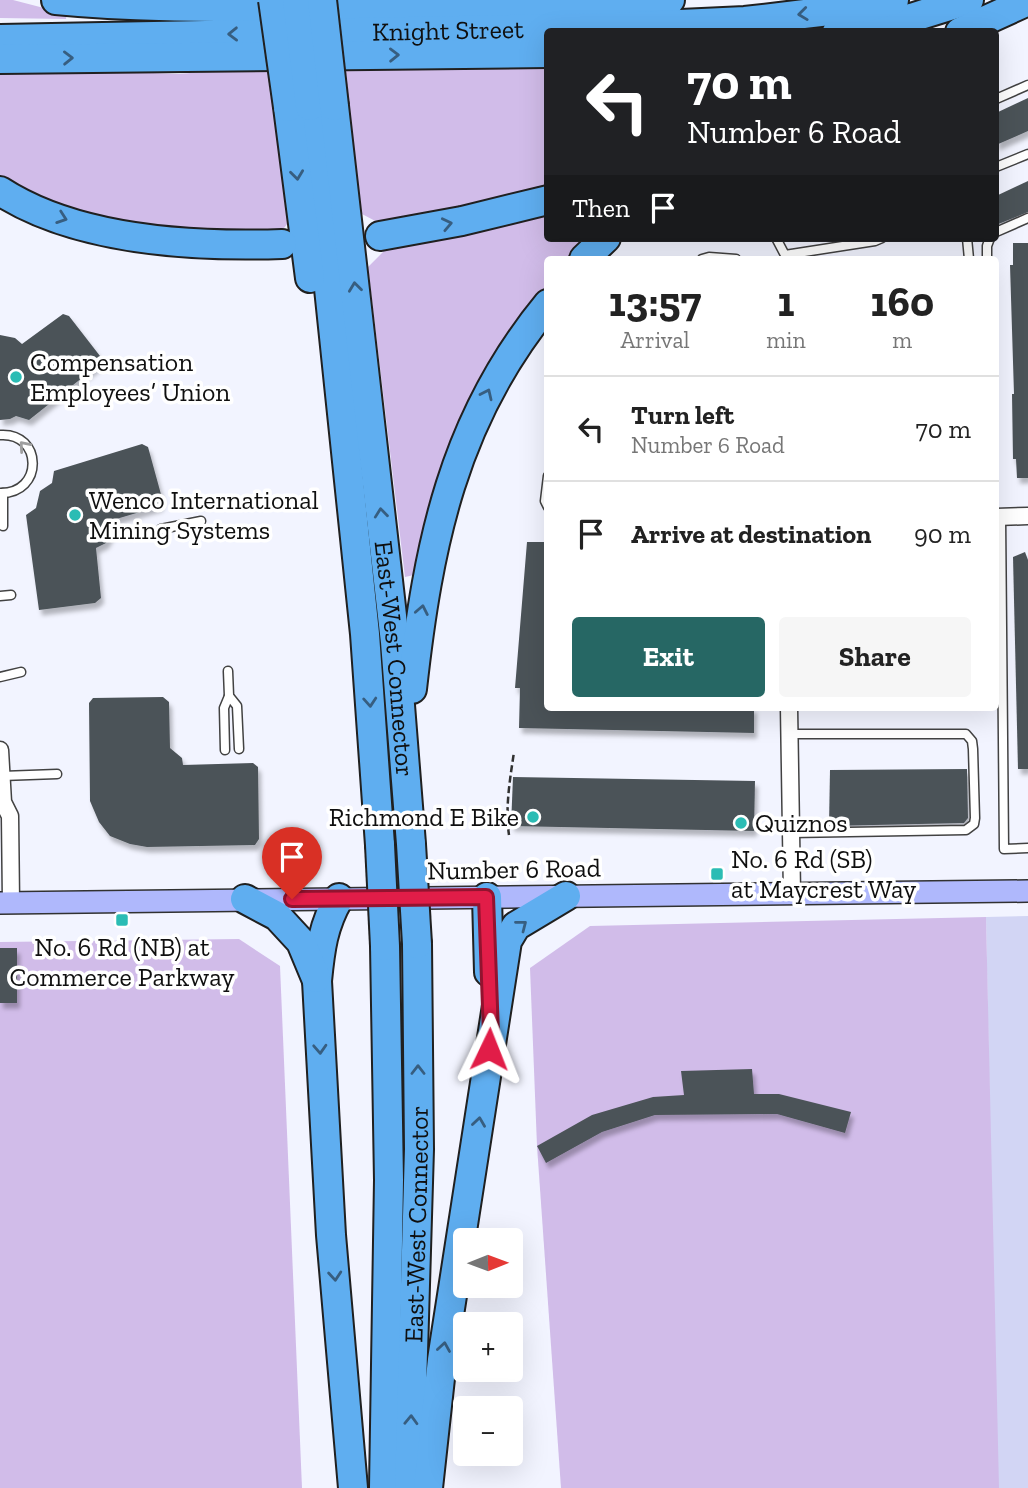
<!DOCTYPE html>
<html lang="en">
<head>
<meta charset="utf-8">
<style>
  :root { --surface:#fff; --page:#f6f6f6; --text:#222; --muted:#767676; --line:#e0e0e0; --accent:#266764 }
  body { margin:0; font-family:"Zilla Slab",serif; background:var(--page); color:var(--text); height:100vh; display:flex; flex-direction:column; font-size:26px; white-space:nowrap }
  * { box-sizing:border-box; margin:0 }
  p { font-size:23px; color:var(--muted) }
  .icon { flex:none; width:38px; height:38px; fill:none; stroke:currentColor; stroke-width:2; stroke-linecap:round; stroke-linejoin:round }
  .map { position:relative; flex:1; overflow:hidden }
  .panel { position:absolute; left:544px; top:256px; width:455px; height:455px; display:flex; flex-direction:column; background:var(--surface); border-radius:7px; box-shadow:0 7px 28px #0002 }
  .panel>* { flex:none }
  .banner { position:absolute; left:544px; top:28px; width:455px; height:214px; border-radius:7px; box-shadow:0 7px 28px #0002; background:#202124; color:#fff; overflow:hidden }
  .needle { width:46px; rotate:89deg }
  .tools { position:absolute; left:453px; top:1228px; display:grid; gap:14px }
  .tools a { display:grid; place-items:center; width:70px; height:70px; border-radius:7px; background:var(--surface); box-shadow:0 7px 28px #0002; font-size:35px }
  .pin { position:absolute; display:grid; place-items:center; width:60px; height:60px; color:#fff; margin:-72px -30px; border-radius:50% 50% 50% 0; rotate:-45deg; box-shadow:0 0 7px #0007 }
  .pin .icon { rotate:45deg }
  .me { position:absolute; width:77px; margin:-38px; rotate:2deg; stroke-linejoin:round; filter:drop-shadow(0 0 5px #0008) }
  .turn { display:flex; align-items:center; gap:24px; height:147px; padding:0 28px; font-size:32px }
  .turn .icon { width:91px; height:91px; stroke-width:2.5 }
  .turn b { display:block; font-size:49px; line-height:60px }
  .then { display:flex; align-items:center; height:66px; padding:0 28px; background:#0003; gap:14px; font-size:26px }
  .eta { display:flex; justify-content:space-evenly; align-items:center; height:119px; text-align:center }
  .eta b { font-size:42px; font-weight:800; line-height:49px }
  .button { display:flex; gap:14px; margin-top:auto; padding:14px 28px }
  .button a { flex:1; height:80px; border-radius:7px; background:var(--accent); color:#fff; font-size:28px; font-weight:800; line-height:80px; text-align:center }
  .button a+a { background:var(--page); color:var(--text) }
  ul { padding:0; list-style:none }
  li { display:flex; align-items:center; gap:21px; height:105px; padding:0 28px; border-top:2px solid var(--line) }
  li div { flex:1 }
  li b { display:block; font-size:26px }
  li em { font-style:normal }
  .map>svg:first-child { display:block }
</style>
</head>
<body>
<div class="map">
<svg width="1028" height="1488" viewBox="0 0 1028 1488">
  <defs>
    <filter id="shadow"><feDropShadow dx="3" dy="5.5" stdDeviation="2" flood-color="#0004"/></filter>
  </defs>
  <rect width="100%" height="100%" fill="#f2f4ff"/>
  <path fill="#d2d5f4" d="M 1028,916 L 1028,1488 L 997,1488 L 986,917 Z"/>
  <g fill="#d1bce9">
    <path d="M 0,0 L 13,0 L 67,14 L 66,19 L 0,18 Z"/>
    <path d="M 548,60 L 548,191 L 381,224 L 362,214 L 343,65 Z"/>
    <path d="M 274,66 L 292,218 L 280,233 L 238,233 L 161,225 L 143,228 L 67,210 L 0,179 L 0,69 L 123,67 L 153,73 L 179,74 Z"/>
    <path d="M 548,210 L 548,238 L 588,238 L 569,259 L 548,259 L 548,284 L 526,312 L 414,575 L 405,577 L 368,267 L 383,252 L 384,244 Z"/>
    <path d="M 986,917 L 999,1488 L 561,1488 L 537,1146 L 530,968 L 590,926 Z"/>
    <path d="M 239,939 L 280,966 L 302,1488 L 0,1488 L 0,942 Z"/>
  </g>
  <g fill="#4c5358" filter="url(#shadow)">
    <path d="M 1028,98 L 1028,131 L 996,145 L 996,113 Z"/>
    <path d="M 1028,181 L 1028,212 L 996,225 L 996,196 Z"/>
    <path d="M 1013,243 L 1028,243 L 1028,478 L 1017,478 L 1016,459 L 1013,459 L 1012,394 L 1014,394 L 1010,265 L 1013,265 Z"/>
    <path d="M 63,314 L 69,316 L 100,356 L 102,362 L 29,420 L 16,416 L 10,419 L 0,420 L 0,335 L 15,338 L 22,344 Z"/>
    <path d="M 142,444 L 148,447 L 162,498 L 160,506 L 113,520 L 111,534 L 106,543 L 96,548 L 101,598 L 95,603 L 39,610 L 26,515 L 36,508 L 40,491 L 52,483 L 54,471 Z"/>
    <path d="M 527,542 L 548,542 L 548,707 L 754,707 L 754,733 L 519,728 L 520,688 L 515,688 Z"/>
    <path d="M 1025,552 L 1028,560 L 1028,769 L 1018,769 L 1013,557 Z"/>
    <path d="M 163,697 L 169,702 L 170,748 L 182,758 L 183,765 L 253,763 L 258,767 L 259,839 L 255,845 L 147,847 L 130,844 L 110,836 L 99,822 L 90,801 L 89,703 L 93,698 Z"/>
    <path d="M 967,769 L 968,818 L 964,823 L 829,826 L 830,770 Z"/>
    <path d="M 513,777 L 755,781 L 754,831 L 511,826 Z"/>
    <rect x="0" y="948" width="17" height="55"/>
    <path d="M 752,1069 L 754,1094 L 779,1094 L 851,1112 L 845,1133 L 777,1114 L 655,1115 L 602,1132 L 546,1163 L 537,1146 L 592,1115 L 653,1097 L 684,1095 L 681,1071 Z"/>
  </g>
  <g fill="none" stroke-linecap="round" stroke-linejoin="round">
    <g stroke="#424242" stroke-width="11">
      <g id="lane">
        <path d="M 996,99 L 1028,85"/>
        <path d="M 996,167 L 1028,154"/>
        <path d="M 996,232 L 1028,218"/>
        <path d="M 776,238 L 785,255 L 875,241 L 882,238"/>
        <path d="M 967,238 L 969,259"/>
        <path d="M 702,259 L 709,257 L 736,259"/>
        <path d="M 987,259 L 987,246 L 990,238"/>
        <path d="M 0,435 C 43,432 44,494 0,493"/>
        <path d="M 548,476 L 545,501 L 548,507"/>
        <path d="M 3,493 L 3,526"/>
        <path d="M 1001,517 L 1004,849 L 1028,848"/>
        <path d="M 161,529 L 201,521"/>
        <path d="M 0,596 L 11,595"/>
        <path d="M 228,671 L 229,696 L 237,706 L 239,749"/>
        <path d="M 0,677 L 21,672"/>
        <path d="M 789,734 L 966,734 L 972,741 L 973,749 L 975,818 L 974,824 L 966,830 L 791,833"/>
        <path d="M 225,750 L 224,708 L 229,696"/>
        <path d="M 2,776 L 57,774"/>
      </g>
    </g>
    <g stroke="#424242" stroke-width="19">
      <g id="street">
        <path d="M 996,517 L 1028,516"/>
        <path d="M 789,707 L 792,893"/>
        <path d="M 0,750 L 3,802 L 10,816 L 11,902"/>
      </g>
    </g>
    <g stroke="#313131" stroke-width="24">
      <path id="secondary" d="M 0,903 L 1028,891"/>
    </g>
    <g stroke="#202020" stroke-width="32">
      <g id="highway">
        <path d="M 56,0 C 138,8 220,7 302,7 C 424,7 547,3 670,0"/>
        <path d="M 837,32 L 911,18 L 969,0"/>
        <path d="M 960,32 L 1028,1"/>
        <path id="s1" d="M 0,39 L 616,27 L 745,21 L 872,6 L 894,0"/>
        <path d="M 0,59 L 548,53"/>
        <path d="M 310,106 L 365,634 L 380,845"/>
        <path id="s2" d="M 334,106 L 395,642 L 411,844"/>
        <path d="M 288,107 L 310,278"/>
        <path d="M 0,191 C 77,241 192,247 282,244"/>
        <path d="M 380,236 L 462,221 L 548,200"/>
        <path d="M 584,259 L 606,238"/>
        <path d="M 412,689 C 428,545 453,419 548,304"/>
        <path d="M 487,897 L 489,972"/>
        <path d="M 339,898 C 323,925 320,950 317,981 L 331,1235 L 353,1488"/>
        <path d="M 245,899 L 277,916 L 301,942 L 316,978"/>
        <path d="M 384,1488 L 389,1180 L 385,946"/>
        <path id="s3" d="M 409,1488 L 419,1149 L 417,944"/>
        <path d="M 428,1488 L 442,1360 L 507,941 L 516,926 L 566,896"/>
      </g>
    </g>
    <path stroke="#313131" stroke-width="2.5" stroke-dasharray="7 3.5" stroke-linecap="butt" d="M 509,835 C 505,808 510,779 514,752"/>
    <use href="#lane" stroke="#fff" stroke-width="8"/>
    <use href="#street" stroke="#fff" stroke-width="16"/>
    <use href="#secondary" stroke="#afb8fc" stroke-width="21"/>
    <use href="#highway" stroke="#5faef0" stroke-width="28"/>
    <g stroke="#202020" stroke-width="32" stroke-linecap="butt">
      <g id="highway-bridge">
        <path d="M 273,0 L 288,107"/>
        <path d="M 297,0 L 310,106"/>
        <path d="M 322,0 L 334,106"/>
        <path d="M 411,844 L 417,944"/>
        <path d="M 380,845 L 385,946"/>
      </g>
    </g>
    <use href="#highway-bridge" stroke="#5faef0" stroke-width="28"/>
  </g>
  <defs><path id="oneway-chevron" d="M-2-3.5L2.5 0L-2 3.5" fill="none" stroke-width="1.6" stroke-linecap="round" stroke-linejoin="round" transform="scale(1.75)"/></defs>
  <g stroke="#375e80">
    <use href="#oneway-chevron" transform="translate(803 14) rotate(173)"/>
    <use href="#oneway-chevron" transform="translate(233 34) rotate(179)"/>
    <use href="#oneway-chevron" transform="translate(394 55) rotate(-1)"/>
    <use href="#oneway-chevron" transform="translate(68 58) rotate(-1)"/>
    <use href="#oneway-chevron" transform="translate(297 175) rotate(83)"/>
    <use href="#oneway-chevron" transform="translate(62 218) rotate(19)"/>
    <use href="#oneway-chevron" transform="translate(447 224) rotate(-12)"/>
    <use href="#oneway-chevron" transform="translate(355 287) rotate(-97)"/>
    <use href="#oneway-chevron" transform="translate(487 394) rotate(-65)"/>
    <use href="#oneway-chevron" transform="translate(381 513) rotate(-96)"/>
    <use href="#oneway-chevron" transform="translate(422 610) rotate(-79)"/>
    <use href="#oneway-chevron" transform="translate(370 702) rotate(86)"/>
    <use href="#oneway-chevron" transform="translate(522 925) rotate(-38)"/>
    <use href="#oneway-chevron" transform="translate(320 1049) rotate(87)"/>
    <use href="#oneway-chevron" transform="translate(418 1070) rotate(-90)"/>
    <use href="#oneway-chevron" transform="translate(479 1122) rotate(-82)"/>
    <use href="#oneway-chevron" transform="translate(335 1276) rotate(85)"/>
    <use href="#oneway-chevron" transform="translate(444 1347) rotate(-81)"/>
    <use href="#oneway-chevron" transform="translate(411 1420) rotate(-88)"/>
  </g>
  <use stroke="#9f9f9f" href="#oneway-chevron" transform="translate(24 446) rotate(-131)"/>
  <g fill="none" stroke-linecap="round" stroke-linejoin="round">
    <g stroke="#92132f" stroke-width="18">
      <path id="route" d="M 292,899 L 486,897 L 491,1034 L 489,1049"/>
    </g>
    <use href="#route" stroke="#e11d48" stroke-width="12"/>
  </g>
  <g fill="#2bbcb4" stroke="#fff" stroke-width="2.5">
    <circle cx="16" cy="377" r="7"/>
    <circle cx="75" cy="515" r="7"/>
    <circle cx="533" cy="817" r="7"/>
    <circle cx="741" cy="823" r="7"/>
    <rect x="710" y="867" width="14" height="14" rx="3.5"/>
    <rect x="115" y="913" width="14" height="14" rx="3.5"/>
  </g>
  <g text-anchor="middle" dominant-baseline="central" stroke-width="7" stroke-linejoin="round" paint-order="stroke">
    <g font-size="26" fill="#0f0f0f" stroke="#fff">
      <text stroke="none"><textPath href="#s1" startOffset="448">Knight Street</textPath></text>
      <text stroke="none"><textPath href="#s2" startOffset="556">East-West Connector</textPath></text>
      <text transform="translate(514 869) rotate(-1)">Number 6 Road</text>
      <text stroke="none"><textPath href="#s3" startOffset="264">East-West Connector</textPath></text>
    </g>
    <g font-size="26" fill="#0f0f0f" stroke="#fff" text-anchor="start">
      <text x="30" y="362">Compensation<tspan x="30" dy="30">Employees’ Union</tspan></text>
      <text x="89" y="500">Wenco International<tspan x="89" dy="30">Mining Systems</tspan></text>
      <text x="519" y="817" text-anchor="end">Richmond E Bike</text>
      <text x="755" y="823">Quiznos</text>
      <text x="731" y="859">No. 6 Rd (SB)<tspan x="731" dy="30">at Maycrest Way</tspan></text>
      <text x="122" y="947" text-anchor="middle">No. 6 Rd (NB) at<tspan x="122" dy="30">Commerce Parkway</tspan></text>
    </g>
  </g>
</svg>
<div class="tools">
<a><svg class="needle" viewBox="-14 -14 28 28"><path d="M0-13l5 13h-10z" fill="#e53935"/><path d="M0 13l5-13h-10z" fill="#767676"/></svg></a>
<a>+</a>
<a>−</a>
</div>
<div class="pin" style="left:292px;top:899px;background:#d93025"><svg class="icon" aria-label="arrive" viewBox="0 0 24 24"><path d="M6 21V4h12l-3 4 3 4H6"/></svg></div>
<svg class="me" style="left:489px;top:1049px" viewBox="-20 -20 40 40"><path d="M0-17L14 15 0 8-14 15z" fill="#e11d48" stroke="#fff" stroke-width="4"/></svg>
<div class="banner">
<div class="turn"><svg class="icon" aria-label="left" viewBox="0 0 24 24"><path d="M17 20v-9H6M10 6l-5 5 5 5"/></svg><div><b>70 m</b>Number 6 Road</div></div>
<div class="then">Then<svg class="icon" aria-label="arrive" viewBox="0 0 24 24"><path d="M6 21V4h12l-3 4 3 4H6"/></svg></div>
</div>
<section class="panel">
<div class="eta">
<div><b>13:57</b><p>Arrival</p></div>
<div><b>1</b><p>min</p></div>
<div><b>160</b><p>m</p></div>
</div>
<ul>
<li><svg class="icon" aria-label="left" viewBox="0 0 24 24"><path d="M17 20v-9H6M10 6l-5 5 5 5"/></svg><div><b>Turn left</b><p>Number 6 Road</p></div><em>70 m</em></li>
<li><svg class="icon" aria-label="arrive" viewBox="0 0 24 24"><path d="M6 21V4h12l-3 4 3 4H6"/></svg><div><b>Arrive at destination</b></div><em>90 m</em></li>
</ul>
<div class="button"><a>Exit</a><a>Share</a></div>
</section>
</div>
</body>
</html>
